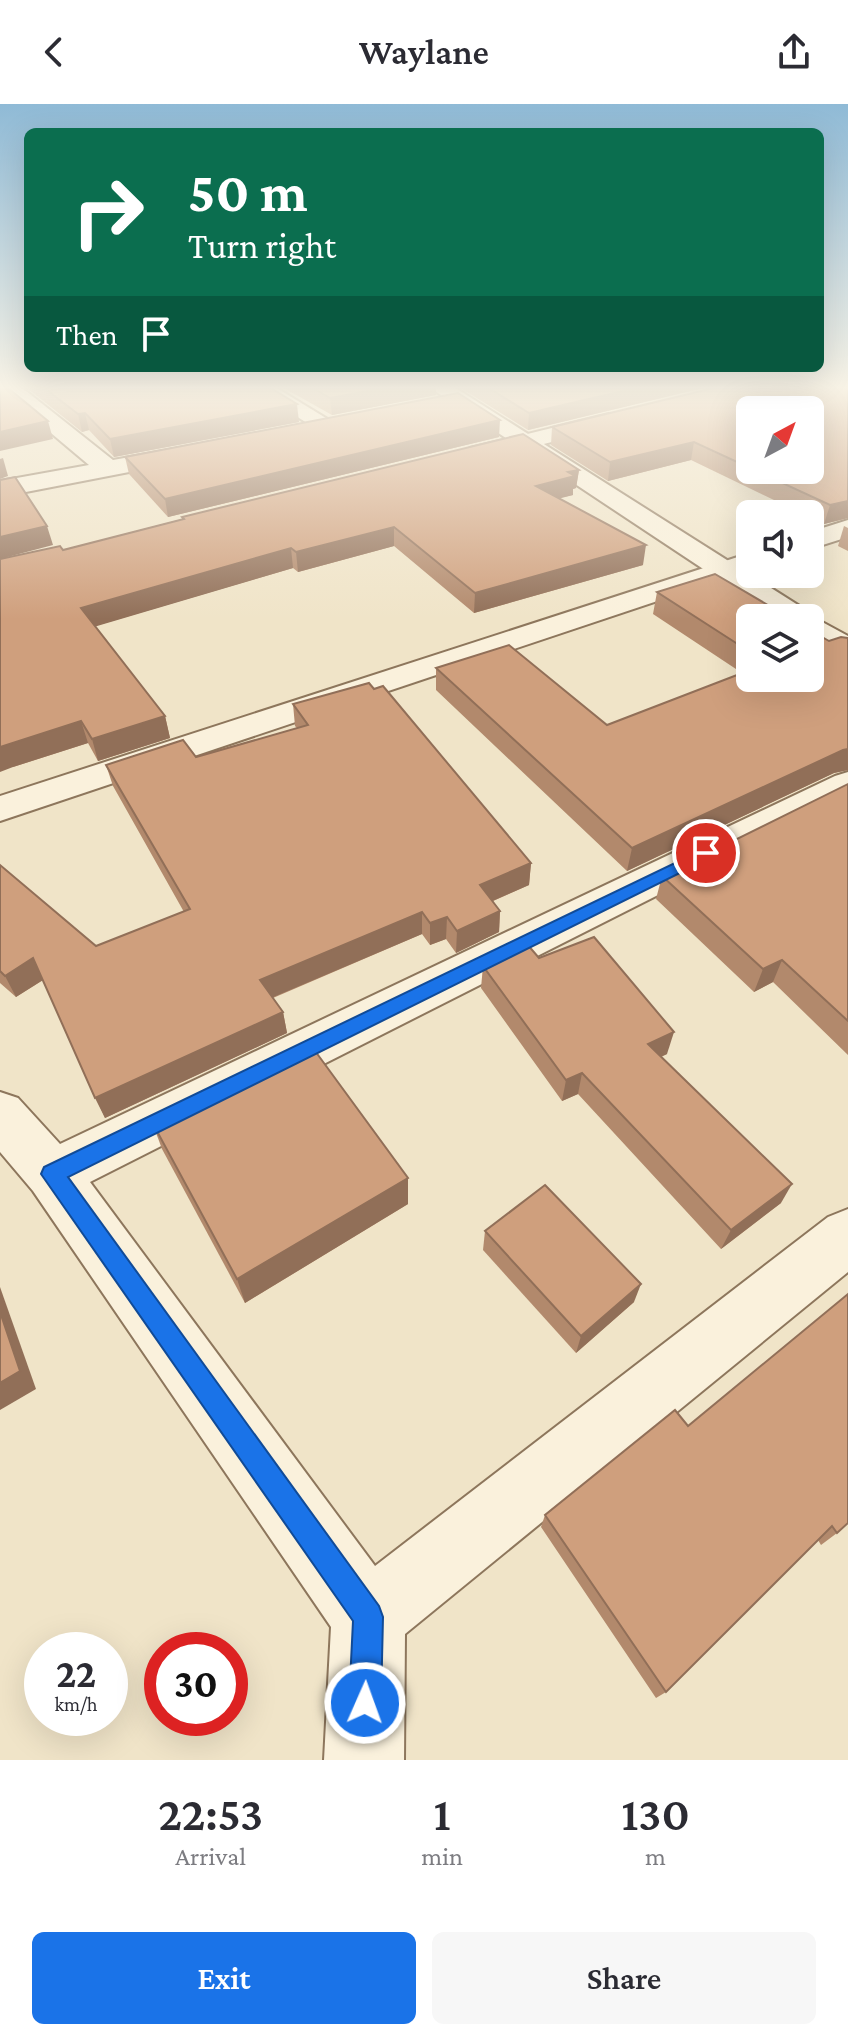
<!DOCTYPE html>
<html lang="en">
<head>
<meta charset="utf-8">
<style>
  :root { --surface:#fff; --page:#f7f7f7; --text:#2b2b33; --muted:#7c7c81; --accent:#1a73e8 }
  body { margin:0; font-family:"Crimson Pro",serif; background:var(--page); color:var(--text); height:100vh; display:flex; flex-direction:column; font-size:30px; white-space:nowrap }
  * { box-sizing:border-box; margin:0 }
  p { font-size:26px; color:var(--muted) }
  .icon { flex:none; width:44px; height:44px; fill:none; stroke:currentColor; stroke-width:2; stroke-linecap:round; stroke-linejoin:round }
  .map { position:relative; height:1656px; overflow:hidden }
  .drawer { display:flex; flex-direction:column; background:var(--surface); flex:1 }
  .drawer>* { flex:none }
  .guide { position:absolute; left:24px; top:24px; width:800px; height:244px; border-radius:12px; box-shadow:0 8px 32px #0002; background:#0b6e4f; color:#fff; overflow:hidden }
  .needle { width:52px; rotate:41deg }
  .fabs { position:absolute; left:736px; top:292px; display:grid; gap:16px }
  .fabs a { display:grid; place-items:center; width:88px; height:88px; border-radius:12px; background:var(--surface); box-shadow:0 8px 32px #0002; font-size:40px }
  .speed { position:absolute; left:24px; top:1528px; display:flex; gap:16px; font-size:40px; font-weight:700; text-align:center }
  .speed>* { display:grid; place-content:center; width:104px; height:104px; border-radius:50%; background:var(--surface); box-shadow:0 8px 32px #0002; line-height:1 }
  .speed small { font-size:20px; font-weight:400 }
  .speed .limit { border:12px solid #d22; background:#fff; color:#111 }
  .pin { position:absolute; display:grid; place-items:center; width:68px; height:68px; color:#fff; margin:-34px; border:4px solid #fff; border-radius:50%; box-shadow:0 2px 8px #0007 }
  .me { position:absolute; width:88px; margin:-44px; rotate:2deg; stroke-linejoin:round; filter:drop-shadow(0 0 6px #0008) }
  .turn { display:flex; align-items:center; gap:28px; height:168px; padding:0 32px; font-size:36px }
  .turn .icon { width:104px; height:104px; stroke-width:2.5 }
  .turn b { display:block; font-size:56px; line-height:68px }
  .then { display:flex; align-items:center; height:76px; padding:0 32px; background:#0003; gap:16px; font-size:30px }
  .eta { display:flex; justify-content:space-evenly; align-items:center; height:136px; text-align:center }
  .eta b { font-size:48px; font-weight:600; line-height:56px }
  .action { display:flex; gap:16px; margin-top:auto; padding:16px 32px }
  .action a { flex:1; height:92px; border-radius:12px; background:var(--accent); color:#fff; font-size:32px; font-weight:600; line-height:92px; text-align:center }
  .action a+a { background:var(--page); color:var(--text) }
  header { display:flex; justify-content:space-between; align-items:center; height:104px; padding:0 32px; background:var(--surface); font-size:36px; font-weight:600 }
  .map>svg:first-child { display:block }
</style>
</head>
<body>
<header><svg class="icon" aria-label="back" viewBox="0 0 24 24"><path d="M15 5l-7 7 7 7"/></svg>Waylane<svg class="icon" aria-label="share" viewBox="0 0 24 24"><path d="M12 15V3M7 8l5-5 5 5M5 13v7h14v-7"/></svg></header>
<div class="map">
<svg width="848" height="1656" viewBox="0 0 848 1656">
  <rect width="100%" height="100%" fill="#f0e4c8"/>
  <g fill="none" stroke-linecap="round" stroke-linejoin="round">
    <g stroke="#8d765c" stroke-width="4">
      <g id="minor">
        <path d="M 0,283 L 21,283 L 113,356 L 186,343 L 194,345 L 198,350 L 194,355 L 186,357 L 0,393 L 0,377 L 89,361 L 1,287 Z"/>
        <path d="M 249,283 L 275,283 L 339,322 L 336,327 L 320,327 Z"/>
        <path d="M 609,310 L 620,317 L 617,322 L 478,356 L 470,354 L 466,349 L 470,344 Z"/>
        <path d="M 848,416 L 848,433 L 810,445 L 810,428 Z"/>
        <path d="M 750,449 L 750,466 L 0,717 L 0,692 Z"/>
        <path d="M 848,668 L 848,695 L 90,1078 L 375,1462 L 828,1113 L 848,1105 L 848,1168 L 405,1530 L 404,1656 L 324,1656 L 331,1523 L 33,1087 L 0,1048 L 0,988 L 18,994 L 60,1040 L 835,672 Z"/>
      </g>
    </g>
    <g stroke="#8d765c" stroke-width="4">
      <path id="tertiary" d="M 429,283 L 454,283 L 809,508 L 813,513 L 848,532 L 848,556 L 837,553 L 810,536 L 810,514 L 777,514 Z"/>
    </g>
    <use href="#minor" fill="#faf1dc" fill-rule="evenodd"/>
    <use href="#tertiary" fill="#faf1dc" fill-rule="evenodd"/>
  </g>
  <g fill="#b2896c" fill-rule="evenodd">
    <path d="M 26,283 L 269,283 L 299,318 L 114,353 L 89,326 L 82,328 Z"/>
    <path d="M 282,283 L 436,283 L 436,291 L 332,311 Z"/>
    <path d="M 459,283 L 707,283 L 528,326 Z"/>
    <path d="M 848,283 L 848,414 L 824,420 L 810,413 L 810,410 L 803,410 L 691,356 L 608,377 L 551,341 L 552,323 ZM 750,306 L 810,366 L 750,366 Z"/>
    <path d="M 499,333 L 168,413 L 129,370 L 125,353 Z"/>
    <path d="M 579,366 L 576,384 L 573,385 L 573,391 L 559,394 L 643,461 L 474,509 L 394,442 L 298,468 L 293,464 L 95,522 L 165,612 L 170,634 L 98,657 L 88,639 L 13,663 L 63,446 L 182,415 L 182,413 Z"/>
    <path d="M 844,422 L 848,424 L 848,447 L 838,442 Z"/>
    <path d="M 657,488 L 750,514 L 750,574 L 829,537 L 848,534 L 848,666 L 834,669 L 627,767 L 436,586 L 436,564 L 607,621 L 742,569 L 653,510 Z"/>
    <path d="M 293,600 L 531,759 L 529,781 L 493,797 L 500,807 L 499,828 L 456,849 L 446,835 L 430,841 L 422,830 L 273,894 L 283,908 L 287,929 L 105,1014 L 43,876 L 16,893 L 0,879 L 0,761 L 96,842 L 184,808 L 113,682 L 106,661 L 196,653 L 297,624 L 295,622 Z"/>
    <path d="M 848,680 L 848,951 L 773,878 L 754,888 L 656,795 L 662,772 Z"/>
    <path d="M 539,854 L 667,950 L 661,953 L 781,1099 L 721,1145 L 578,990 L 562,997 L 481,884 L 483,862 Z"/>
    <path d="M 152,1018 L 408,1100 L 245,1199 L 162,1045 Z"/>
    <path d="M 485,1127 L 634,1198 L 576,1249 L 483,1146 Z"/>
    <path d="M 848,1190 L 837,1429 L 821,1441 L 818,1436 L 666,1588 L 656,1594 L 541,1423 L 545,1411 L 688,1322 Z"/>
  </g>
  <g fill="#916f58">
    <path d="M 389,283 L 436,283 L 436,291 L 332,311 L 330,294 Z"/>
    <path d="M 640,283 L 707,283 L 528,326 L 529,309 Z"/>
    <path d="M 297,300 L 299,318 L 114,353 L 110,335 Z"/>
    <path d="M 85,309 L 89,326 L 82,328 L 78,310 Z"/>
    <path d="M 500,316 L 499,333 L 168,413 L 165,395 Z"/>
    <path d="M 48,317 L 53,335 L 0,347 L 0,328 Z"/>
    <path d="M 694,338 L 691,356 L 608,377 L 610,358 Z"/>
    <path d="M 3,354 L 8,372 L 0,375 L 0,355 Z"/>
    <path d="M 579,366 L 576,384 L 573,385 L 573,391 L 534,401 L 536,382 L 568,368 Z"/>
    <path d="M 848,397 L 848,414 L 824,420 L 830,401 Z"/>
    <path d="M 47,422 L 53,441 L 0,455 L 0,433 Z"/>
    <path d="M 394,423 L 394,442 L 298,468 L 296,448 Z"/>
    <path d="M 646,441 L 643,461 L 474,509 L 475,489 Z"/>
    <path d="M 291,444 L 293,464 L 87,525 L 81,504 Z"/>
    <path d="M 165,612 L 170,634 L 98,657 L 92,635 Z"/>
    <path d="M 81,617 L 88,639 L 13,663 L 0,668 L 0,643 Z"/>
    <path d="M 848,645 L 848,666 L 834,669 L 627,767 L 632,744 L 843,646 Z"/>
    <path d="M 531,759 L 529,781 L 479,803 L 480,781 Z"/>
    <path d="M 500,807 L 499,828 L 456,849 L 457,827 Z"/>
    <path d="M 422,808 L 422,830 L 264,897 L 260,876 Z"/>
    <path d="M 447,813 L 446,835 L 430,841 L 430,819 Z"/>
    <path d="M 33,854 L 43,876 L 16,893 L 5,872 Z"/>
    <path d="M 782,856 L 773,878 L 754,888 L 763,865 Z"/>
    <path d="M 283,908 L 287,929 L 105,1014 L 95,994 Z"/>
    <path d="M 674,928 L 667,950 L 642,961 L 648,940 Z"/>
    <path d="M 582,969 L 578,990 L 562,997 L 566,976 Z"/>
    <path d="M 408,1074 L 408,1100 L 245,1199 L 237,1175 Z"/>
    <path d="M 792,1080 L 781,1099 L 721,1145 L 731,1126 Z"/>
    <path d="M 641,1180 L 634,1198 L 576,1249 L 581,1232 Z"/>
    <path d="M 0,1183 L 36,1285 L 0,1306 Z"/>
  </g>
  <g fill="#cf9f7d" stroke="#916f58" stroke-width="2">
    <path d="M 0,283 L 7,283 L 48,317 L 0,328 Z"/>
    <path d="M 43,283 L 269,283 L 297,300 L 110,335 L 85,309 L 78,310 Z"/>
    <path d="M 311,283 L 389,283 L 330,294 Z"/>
    <path d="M 487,283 L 640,283 L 529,309 Z"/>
    <path d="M 718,283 L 848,283 L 848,397 L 830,401 L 754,366 L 810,366 L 810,306 L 750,306 L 750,364 L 694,338 L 610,358 L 552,323 Z"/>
    <path d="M 458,289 L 500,316 L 165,395 L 125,353 Z"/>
    <path d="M 523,330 L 579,366 L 568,368 L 575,372 L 536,382 L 646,441 L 475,489 L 394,423 L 296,448 L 291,444 L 81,504 L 165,612 L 92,635 L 81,617 L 0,643 L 0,455 L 60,442 L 63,446 L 184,415 L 182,413 Z"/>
    <path d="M 15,373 L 47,422 L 0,433 L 0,376 Z"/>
    <path d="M 715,470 L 790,514 L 750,514 L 750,548 L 657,488 Z"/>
    <path d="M 810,526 L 829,537 L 841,533 L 848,534 L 848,645 L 843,646 L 632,744 L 436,564 L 509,541 L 607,621 L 750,566 L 750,574 L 810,574 Z"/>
    <path d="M 369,579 L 374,585 L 383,582 L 531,759 L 480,781 L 500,807 L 457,827 L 447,813 L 430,819 L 422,808 L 260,876 L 283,908 L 95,994 L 33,854 L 5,872 L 0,867 L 0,761 L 96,842 L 190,805 L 106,661 L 183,636 L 196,653 L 308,621 L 293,600 Z"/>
    <path d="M 848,680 L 848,917 L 782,856 L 763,865 L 662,772 Z"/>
    <path d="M 594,833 L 674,928 L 648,940 L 792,1080 L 731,1126 L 582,969 L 566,976 L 483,862 L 527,840 L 539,854 Z"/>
    <path d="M 310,940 L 408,1074 L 237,1175 L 152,1018 Z"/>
    <path d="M 545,1081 L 641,1180 L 581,1232 L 485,1127 Z"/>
    <path d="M 848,1190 L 848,1419 L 837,1429 L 832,1422 L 666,1588 L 545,1411 L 675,1306 L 688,1322 Z"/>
    <path d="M 0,1208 L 20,1267 L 0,1279 Z"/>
  </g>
  <linearGradient id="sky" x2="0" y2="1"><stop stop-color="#8fbad6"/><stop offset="0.55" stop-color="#f8f3e6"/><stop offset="1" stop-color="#f8f3e6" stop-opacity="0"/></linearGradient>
  <rect width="848" height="515" fill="url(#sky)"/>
  <path fill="#1a73e8" stroke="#114b97" stroke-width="2" d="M 706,744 L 712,745 L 714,749 L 712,753 L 68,1073 L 379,1502 L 383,1513 L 381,1599 L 377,1610 L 365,1615 L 354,1610 L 349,1599 L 353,1517 L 41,1070 L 44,1063 Z"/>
</svg>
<div class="fabs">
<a><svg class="needle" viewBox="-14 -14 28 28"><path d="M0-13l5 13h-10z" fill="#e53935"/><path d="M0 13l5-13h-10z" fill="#7c7c81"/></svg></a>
<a><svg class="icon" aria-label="sound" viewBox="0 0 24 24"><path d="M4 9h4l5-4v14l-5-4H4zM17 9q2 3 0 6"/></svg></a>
<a><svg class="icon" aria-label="layers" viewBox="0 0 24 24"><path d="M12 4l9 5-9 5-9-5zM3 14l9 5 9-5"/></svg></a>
</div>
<div class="speed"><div>22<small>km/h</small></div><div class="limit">30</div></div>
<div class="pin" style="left:706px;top:749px;background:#d93025"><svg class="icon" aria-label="arrive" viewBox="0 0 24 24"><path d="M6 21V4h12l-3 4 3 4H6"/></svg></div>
<svg class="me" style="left:365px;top:1599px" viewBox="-20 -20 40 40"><circle r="17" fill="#1a73e8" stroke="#fff" stroke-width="3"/><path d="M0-11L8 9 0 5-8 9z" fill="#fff"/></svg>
<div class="guide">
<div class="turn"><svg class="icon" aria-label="right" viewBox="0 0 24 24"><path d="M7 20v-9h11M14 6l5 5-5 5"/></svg><div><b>50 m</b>Turn right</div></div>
<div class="then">Then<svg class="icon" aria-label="arrive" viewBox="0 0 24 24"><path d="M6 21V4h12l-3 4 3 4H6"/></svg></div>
</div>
</div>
<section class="drawer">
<div class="eta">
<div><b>22:53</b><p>Arrival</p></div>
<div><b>1</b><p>min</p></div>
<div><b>130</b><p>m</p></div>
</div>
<div class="action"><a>Exit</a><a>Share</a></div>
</section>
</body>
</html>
